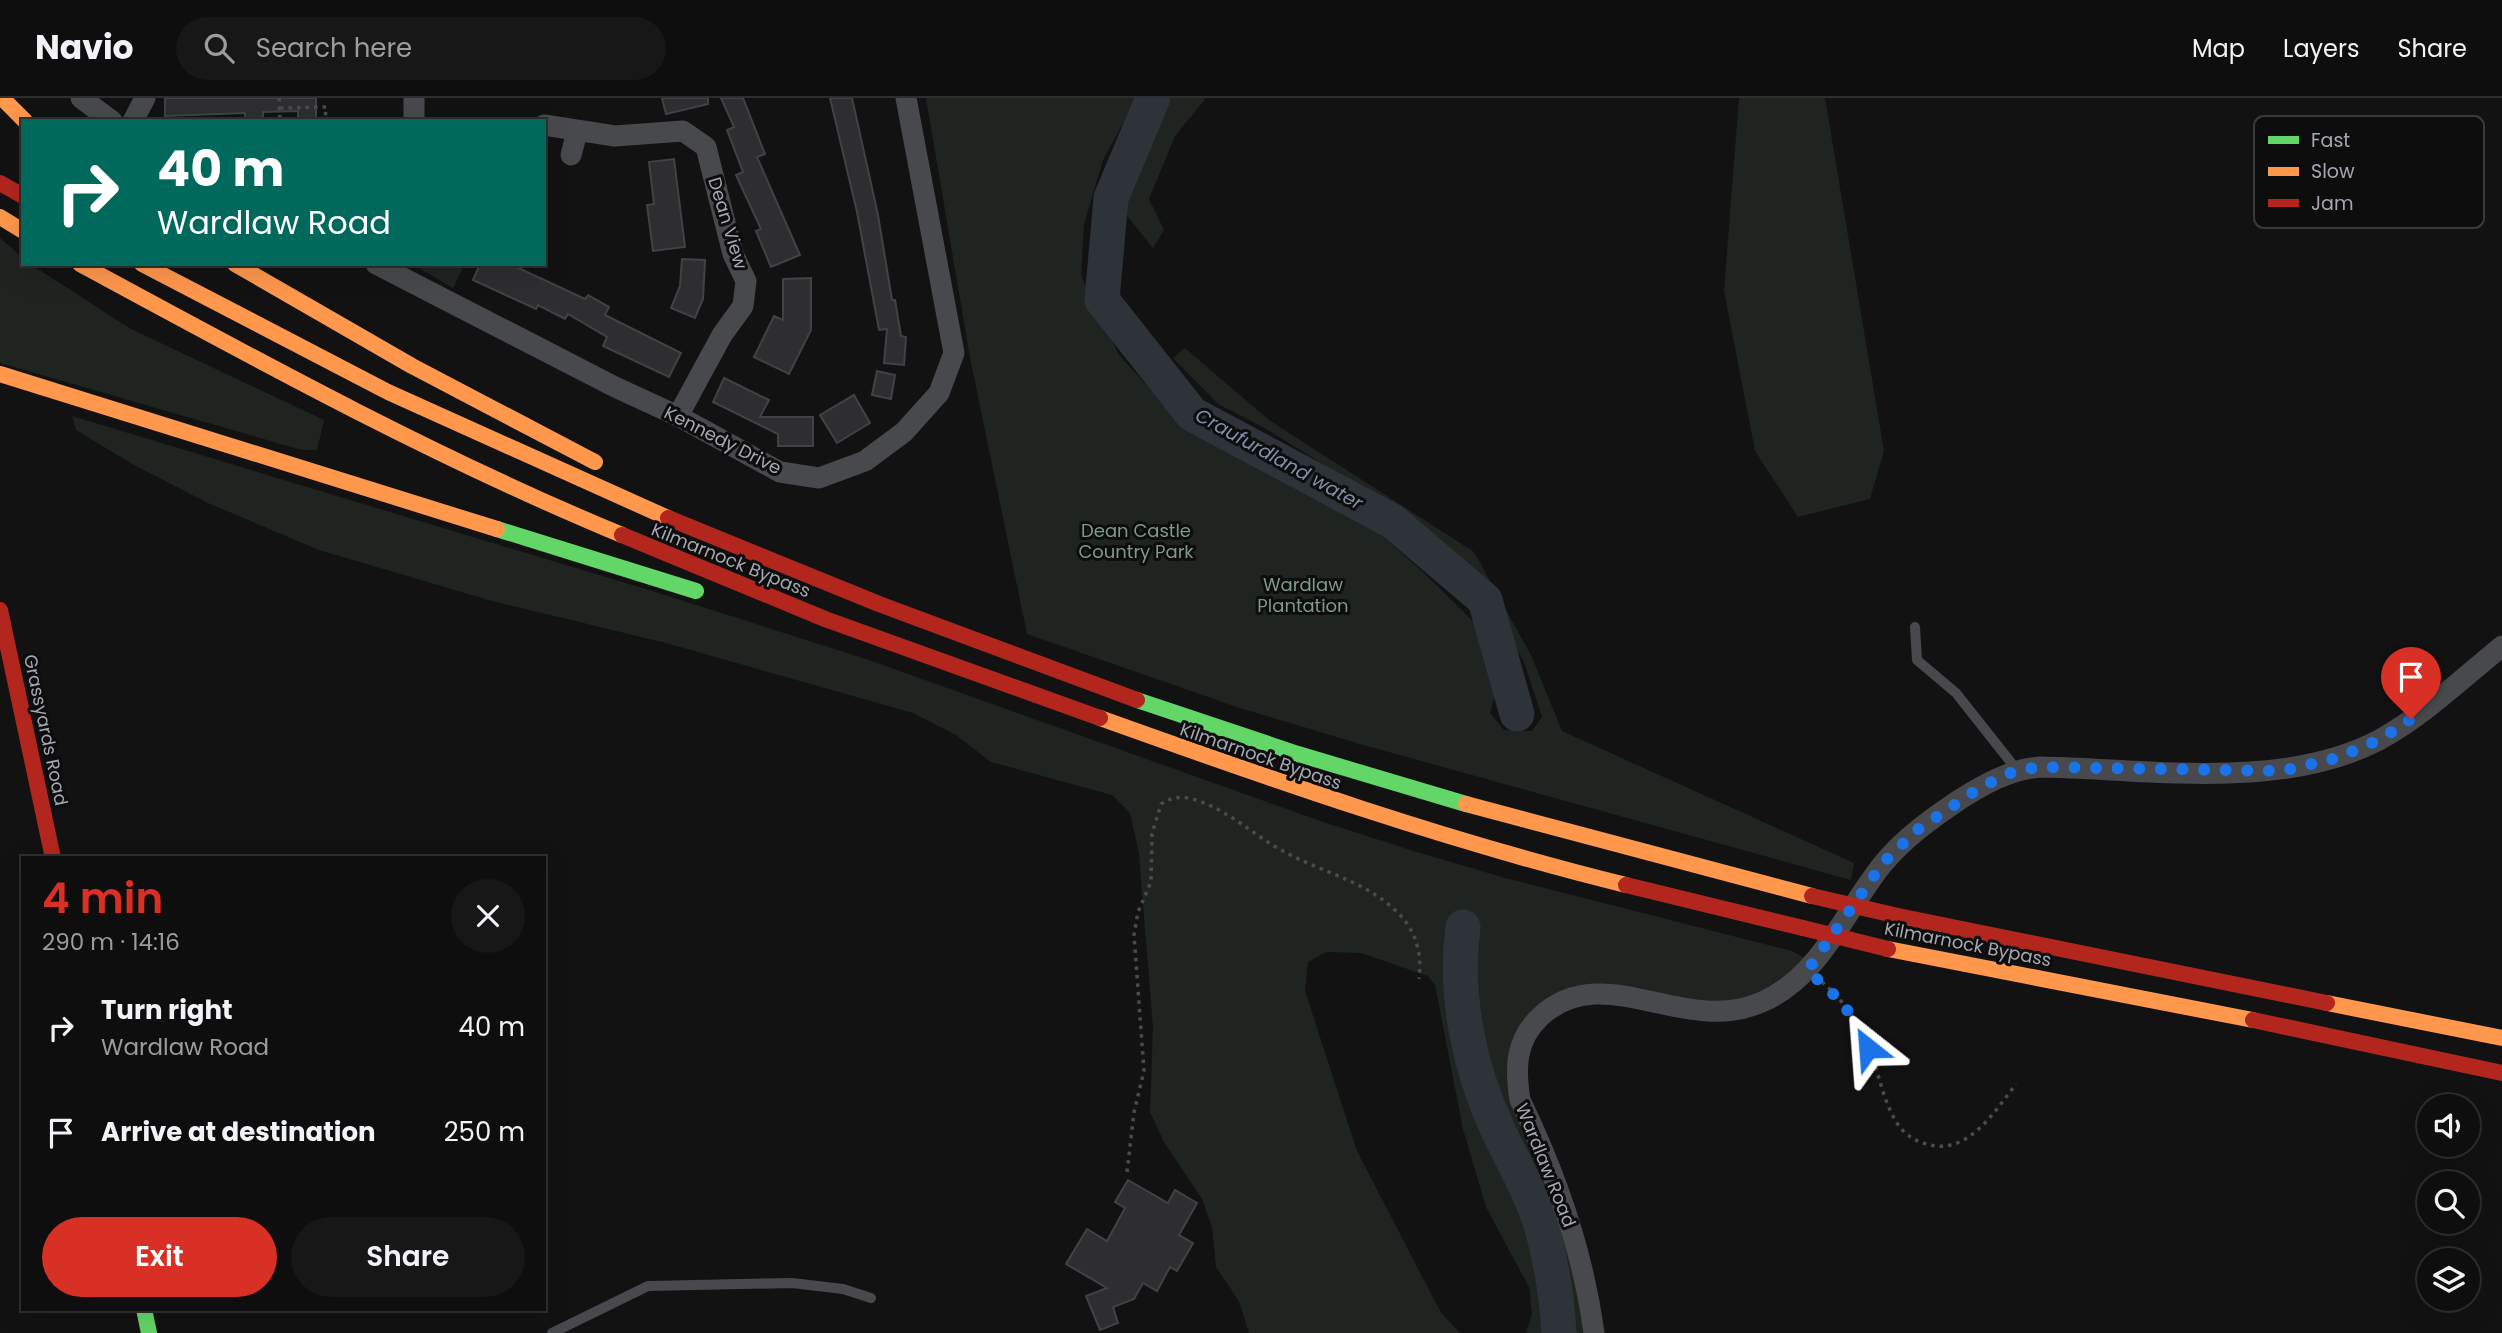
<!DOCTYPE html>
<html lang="en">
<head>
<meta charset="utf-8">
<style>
  :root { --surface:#0e0e0e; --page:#171717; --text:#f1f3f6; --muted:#9b9c9e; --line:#2e2e2e; --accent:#d93025 }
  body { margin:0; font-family:Poppins,sans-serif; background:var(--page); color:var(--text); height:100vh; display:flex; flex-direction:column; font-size:26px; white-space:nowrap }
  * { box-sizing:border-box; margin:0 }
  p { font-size:23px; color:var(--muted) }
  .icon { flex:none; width:38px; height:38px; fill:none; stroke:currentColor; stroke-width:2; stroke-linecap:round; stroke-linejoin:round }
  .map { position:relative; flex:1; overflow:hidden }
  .panel { position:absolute; left:21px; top:758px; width:525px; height:455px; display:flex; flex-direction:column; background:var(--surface); border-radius:0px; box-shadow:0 7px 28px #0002,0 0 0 2px var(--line) }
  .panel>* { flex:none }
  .top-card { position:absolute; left:21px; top:21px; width:525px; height:147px; border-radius:0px; box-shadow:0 7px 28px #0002,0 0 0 2px var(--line); background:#00695c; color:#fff; overflow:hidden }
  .controls { position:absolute; left:2417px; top:996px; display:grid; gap:14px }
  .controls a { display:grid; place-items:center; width:63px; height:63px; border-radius:50%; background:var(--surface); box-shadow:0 7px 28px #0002,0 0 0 2px var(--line); font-size:35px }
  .pin { position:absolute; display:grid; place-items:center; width:60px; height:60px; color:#fff; margin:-72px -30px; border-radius:50% 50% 50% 0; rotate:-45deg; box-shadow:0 0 7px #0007 }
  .pin .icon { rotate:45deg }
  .me { position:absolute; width:77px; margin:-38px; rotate:332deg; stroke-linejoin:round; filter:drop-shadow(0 0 5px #0008) }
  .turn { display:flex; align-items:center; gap:24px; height:147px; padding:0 21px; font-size:32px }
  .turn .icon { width:91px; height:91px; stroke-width:2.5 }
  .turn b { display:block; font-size:49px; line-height:60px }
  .round { display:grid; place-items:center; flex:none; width:74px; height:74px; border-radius:37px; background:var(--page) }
  .overview { display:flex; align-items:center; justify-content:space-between; height:119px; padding:0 21px }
  h1 { font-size:42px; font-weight:600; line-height:52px; color:var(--accent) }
  .action { display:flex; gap:14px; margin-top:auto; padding:14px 21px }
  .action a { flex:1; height:80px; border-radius:42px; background:var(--accent); color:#fff; font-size:28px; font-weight:600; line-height:80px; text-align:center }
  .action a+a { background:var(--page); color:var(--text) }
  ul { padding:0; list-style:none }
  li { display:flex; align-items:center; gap:21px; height:105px; padding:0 21px }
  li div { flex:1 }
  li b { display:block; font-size:26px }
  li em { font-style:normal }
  header { display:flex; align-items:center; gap:42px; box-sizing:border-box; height:98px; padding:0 35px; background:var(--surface); border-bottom:2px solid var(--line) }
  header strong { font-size:33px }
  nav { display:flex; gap:38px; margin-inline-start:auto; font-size:24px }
  .search { width:490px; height:63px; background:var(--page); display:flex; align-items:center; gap:18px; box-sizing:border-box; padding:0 24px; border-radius:38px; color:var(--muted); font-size:26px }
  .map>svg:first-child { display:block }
</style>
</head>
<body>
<header>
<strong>Navio</strong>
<div class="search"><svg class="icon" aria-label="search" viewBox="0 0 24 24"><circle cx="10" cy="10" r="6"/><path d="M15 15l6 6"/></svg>Search here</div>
<nav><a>Map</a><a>Layers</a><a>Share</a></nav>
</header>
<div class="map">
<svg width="2502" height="1235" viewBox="0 0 2502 1235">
  <rect width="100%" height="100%" fill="#121213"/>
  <g fill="#1f2421">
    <path d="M 926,0 L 1137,0 L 1103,62 L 1084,126 L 1081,177 L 1119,257 L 1181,325 L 1359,417 L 1425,476 L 1484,534 L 1496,594 L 1490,615 L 1504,632 L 1532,633 L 1542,619 L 1524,564 L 1473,474 L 1403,416 L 1263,329 L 1218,306 L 1173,260 L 1185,250 L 1269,322 L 1474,454 L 1531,557 L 1562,633 L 1854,765 L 1851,782 L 1367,648 L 1240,610 L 1027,536 L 970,260 Z"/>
    <path d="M 1169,0 L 1206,0 L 1175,38 L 1149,101 L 1164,132 L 1153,150 L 1123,113 L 1160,12 Z"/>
    <path d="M 1739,0 L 1825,0 L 1884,353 L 1870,401 L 1798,419 L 1755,353 L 1724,193 Z"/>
    <path d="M 0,140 L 23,160 L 23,166 L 30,166 L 131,231 L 324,322 L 317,352 L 302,352 L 0,265 Z"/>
    <path d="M 412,166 L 465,166 L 453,190 Z"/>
    <path d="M 72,318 L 652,493 L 869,562 L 1323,724 L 1417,754 L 1505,780 L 1792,853 L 1813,865 L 1744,911 L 1626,899 L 1552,909 L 1516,968 L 1594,1235 L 1526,1235 L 1532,1216 L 1529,1189 L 1486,1109 L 1463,1031 L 1435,887 L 1428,878 L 1361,855 L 1326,854 L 1308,864 L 1305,893 L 1357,1053 L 1441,1215 L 1460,1235 L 1249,1235 L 1239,1203 L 1216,1169 L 1212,1129 L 1202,1101 L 1164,1044 L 1150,1014 L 1153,929 L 1139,756 L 1130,715 L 1112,697 L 991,664 L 956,637 L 913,615 L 666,545 L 492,503 L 319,452 L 208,405 L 134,367 L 76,332 Z"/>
  </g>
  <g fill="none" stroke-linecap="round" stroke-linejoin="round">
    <g stroke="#2e333a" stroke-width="35">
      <path d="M 1153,0 L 1111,100 L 1102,202 L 1192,316 L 1392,423 L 1485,502 L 1517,616"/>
      <path d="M 1463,829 C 1454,896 1469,970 1498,1032 C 1513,1064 1532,1096 1542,1130 C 1551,1163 1557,1200 1559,1235"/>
    </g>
  </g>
  <g fill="#2e2e30" stroke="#424246" stroke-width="2">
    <path d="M 165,0 L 316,0 L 316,23 L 298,23 L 298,13 L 263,14 L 263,23 L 245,23 L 245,15 L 165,18 Z"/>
    <path d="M 662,0 L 708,0 L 708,6 L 666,16 Z"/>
    <path d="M 721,0 L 743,0 L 765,56 L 757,59 L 800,157 L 771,169 L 756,133 L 761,131 L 736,77 L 743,74 L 727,32 L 734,29 Z"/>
    <path d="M 830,0 L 852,0 L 878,117 L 892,202 L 895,202 L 901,238 L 906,239 L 904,267 L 884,265 L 887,231 L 879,232 L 857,114 Z"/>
    <path d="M 674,61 L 685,149 L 653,153 L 647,107 L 654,106 L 649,64 Z"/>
    <path d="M 682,161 L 705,162 L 703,201 L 695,220 L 671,210 L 680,188 Z"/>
    <path d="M 480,166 L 510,166 L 585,201 L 588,197 L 609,209 L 605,217 L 681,255 L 669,279 L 603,248 L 607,239 L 568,216 L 565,221 L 538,207 L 536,211 L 473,182 Z"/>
    <path d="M 811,180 L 811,232 L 789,276 L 754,259 L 774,218 L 783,222 L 783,181 Z"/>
    <path d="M 877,273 L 895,277 L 891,301 L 872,297 Z"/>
    <path d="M 724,280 L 769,302 L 760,319 L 813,319 L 813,348 L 778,348 L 778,336 L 713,304 Z"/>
    <path d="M 854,297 L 870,325 L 837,345 L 820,317 Z"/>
    <path d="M 1128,1082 L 1168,1105 L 1175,1092 L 1197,1105 L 1179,1137 L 1193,1145 L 1177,1173 L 1170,1169 L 1157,1193 L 1143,1185 L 1134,1201 L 1113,1209 L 1118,1225 L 1100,1232 L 1086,1198 L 1107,1190 L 1066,1166 L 1087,1131 L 1107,1143 L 1125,1110 L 1115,1104 Z"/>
  </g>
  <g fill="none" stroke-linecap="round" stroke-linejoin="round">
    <g stroke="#4b4b4e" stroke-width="3.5" stroke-dasharray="3.5 5" stroke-linecap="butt">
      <path d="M 279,0 L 280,23"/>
      <path d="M 280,10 L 326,9 L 325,23"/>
      <path d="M 1822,884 C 1838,897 1852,916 1862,934 C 1878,963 1880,1001 1899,1028 C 1907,1039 1918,1044 1930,1047 C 1969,1056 1995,1013 2016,986"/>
      <path d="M 1127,1074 L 1134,1014 L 1144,973 L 1134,837 L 1138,814 L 1151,784 L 1152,736 L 1161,706 C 1173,698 1183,698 1196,702 C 1230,713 1253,737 1283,753 C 1322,775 1368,783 1400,817 C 1417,835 1422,857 1419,881"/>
    </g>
    <g stroke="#48494c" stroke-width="10">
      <path d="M 1915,529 L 1917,562 L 1956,595 L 2017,672"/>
      <path d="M 552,1235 L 648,1188 L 792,1185 L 843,1191 L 871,1200"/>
    </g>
    <g stroke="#48494c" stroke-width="21">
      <path d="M 81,0 L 112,23"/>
      <path d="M 414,0 L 414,23"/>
      <path d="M 133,23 L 145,0"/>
      <path d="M 544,27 L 615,38 L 683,33 L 706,49 L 733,156 L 746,183 L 743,208 L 722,237 L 678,318"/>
      <path d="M 571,57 L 577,34"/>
      <path d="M 376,166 L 615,289 L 678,318 L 780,374 L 819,380 L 865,363 L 904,334 L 939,295 L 954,255 L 906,0"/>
      <path d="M 1594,1235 C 1583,1153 1556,1076 1520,1002 C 1515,970 1515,943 1540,919 C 1603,859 1683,939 1762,904 C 1820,879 1845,813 1882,767 C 1904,740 1931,721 1959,702 C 1984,686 2011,671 2041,669 C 2148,671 2282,693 2379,642 C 2423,618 2463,580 2502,548"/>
    </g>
    <g stroke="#63d668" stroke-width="16">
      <path d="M 497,431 L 696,493"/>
      <path d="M 1137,602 L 1298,656 L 1466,706"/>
      <path d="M 144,1211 L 149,1235"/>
    </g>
    <g stroke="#ff974d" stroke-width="16">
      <path d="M 2,0 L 25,23"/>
      <path d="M 0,119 L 23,133"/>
      <path d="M 80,166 C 257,262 436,360 622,437"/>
      <path d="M 142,166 L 388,294 L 668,420"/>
      <path d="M 235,166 L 412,268 L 595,364"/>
      <path d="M 0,276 L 497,431"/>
      <path d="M 1100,620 C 1273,682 1447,743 1626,787"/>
      <path d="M 1466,706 L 1812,798"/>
      <path d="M 1888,851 L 2253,922"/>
      <path d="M 2327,905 L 2502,940"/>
    </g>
    <g stroke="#b3261e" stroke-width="16">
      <path d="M 0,85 L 23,98"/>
      <path d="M 668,420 L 879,506 L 1137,602"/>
      <path d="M 622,437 L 825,521 L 1100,620"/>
      <path d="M 0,512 L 53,760"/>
      <path d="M 1626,787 L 1803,830"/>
      <path d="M 1898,818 L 2327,905"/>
      <path d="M 2253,922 L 2502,975"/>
    </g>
    <g stroke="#b3261e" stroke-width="16">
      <path d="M 1812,798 L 1898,818"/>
      <path d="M 1803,830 L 1888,851"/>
    </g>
  </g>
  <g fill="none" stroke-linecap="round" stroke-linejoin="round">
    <path stroke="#1a73e8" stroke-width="12" stroke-dasharray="0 21.6" d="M 1868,950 C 1856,917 1834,894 1807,873 L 1883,765 L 1917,732 L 1981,689 L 2017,672 L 2041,669 L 2282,673 L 2337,660 L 2381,641 L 2411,621"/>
  </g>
  <g text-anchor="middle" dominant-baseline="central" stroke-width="6" stroke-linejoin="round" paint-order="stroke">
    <g font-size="18" fill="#a5a7b2" stroke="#0d0d0e">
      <text transform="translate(728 125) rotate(73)">Dean View</text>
      <text transform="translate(723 342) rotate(27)">Kennedy Drive</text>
      <text transform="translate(731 462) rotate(22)">Kilmarnock Bypass</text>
      <text transform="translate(46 632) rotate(78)">Grassyards Road</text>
      <text transform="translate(1261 658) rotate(19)">Kilmarnock Bypass</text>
      <text transform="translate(1968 846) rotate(11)">Kilmarnock Bypass</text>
      <text transform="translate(1546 1067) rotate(68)">Wardlaw Road</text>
    </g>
    <g font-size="18" fill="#7e9b85" stroke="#0d0d0e">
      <text x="1136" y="432">Dean Castle<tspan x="1136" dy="21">Country Park</tspan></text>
      <text x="1303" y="486">Wardlaw<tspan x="1303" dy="21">Plantation</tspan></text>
    </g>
    <g font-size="19" font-style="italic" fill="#808fa9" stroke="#0d0d0e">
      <text transform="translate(1279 361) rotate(29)">Craufurdland water</text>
    </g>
  </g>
  <rect x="2254" y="18" width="230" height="112" rx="10" fill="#0d0d0e" stroke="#3b3b3f" stroke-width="2"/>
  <rect x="2268" y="38" width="31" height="8" fill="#63d668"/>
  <rect x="2268" y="69" width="31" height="9" fill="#ff974d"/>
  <rect x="2268" y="101" width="31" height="8" fill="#b3261e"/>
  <g font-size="19" fill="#a5a7b2">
    <text x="2311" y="49">Fast</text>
    <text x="2311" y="80">Slow</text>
    <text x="2311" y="112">Jam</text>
  </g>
</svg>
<div class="controls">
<a><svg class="icon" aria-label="sound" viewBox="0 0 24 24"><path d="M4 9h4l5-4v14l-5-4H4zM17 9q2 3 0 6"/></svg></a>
<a><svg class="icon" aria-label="search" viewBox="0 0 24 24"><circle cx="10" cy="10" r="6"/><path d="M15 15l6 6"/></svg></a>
<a><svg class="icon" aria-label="layers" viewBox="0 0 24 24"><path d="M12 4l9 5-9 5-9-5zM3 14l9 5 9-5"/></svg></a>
</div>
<div class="pin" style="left:2411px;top:621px;background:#d93025"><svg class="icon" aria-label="arrive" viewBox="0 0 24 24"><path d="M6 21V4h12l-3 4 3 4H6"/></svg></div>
<svg class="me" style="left:1868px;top:950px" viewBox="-20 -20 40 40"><path d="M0-17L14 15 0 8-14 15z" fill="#1a73e8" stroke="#fff" stroke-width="4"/></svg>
<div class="top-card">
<div class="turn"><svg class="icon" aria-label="right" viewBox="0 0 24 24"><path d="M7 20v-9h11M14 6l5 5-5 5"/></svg><div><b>40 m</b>Wardlaw Road</div></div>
</div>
<section class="panel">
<div class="overview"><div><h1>4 min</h1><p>290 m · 14:16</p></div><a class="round"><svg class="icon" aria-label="close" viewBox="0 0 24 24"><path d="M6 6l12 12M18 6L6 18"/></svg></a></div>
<ul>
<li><svg class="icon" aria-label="right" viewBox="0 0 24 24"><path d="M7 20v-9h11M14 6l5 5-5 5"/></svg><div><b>Turn right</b><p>Wardlaw Road</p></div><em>40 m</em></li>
<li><svg class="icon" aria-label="arrive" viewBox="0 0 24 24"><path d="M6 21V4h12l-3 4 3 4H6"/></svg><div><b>Arrive at destination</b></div><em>250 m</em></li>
</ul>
<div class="action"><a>Exit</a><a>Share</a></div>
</section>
</div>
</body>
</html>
